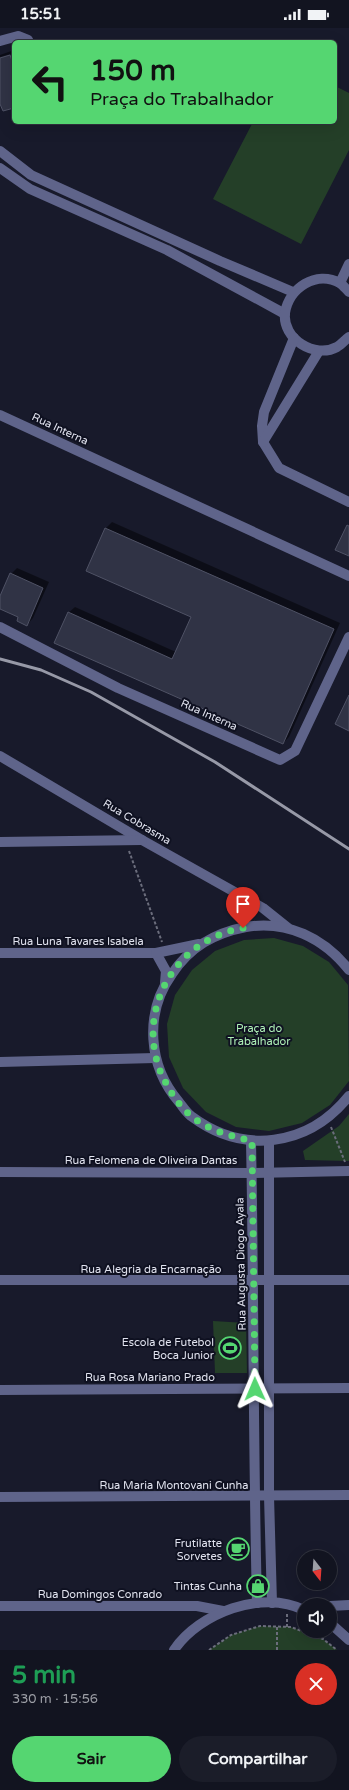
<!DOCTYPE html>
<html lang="pt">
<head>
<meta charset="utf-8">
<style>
  :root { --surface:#121420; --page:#1b1d29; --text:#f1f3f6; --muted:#9c9ea5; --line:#31333e; --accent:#55d671 }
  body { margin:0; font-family:"Varela Round",sans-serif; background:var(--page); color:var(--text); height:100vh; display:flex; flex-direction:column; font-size:15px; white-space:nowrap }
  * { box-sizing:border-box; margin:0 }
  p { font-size:13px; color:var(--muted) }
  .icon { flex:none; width:22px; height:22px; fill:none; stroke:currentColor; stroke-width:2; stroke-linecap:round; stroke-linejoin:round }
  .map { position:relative; height:1622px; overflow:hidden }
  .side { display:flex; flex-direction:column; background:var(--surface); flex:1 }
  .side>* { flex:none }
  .guide { position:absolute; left:12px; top:12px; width:325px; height:84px; border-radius:6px; box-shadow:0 4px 16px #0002,0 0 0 1px var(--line); background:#55d671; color:#111; overflow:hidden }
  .needle { width:26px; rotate:163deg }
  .buttons { position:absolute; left:297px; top:1522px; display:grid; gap:8px }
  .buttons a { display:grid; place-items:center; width:40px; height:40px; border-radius:50%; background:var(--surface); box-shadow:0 4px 16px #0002,0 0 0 1px var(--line); font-size:20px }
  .pin { position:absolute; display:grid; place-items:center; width:34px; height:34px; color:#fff; margin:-41px -17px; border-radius:50% 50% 50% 0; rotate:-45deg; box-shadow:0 0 4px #0007 }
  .pin .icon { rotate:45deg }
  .me { position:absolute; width:44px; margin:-22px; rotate:359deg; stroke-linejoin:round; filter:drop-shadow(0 0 3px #0008) }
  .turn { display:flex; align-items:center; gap:14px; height:84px; padding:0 12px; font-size:18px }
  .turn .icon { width:52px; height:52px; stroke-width:2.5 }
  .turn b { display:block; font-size:28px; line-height:34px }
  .round { display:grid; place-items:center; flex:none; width:42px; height:42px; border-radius:21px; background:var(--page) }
  .overview { display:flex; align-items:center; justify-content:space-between; height:68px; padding:0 12px }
  h1 { font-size:24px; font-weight:700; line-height:30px; color:#1e9e55 }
  .action { display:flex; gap:8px; margin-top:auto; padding:8px 12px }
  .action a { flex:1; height:46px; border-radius:24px; background:var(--accent); color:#111; font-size:16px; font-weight:700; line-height:46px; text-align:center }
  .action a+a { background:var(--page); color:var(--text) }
  .status { display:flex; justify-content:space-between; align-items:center; height:28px; padding:0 20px; background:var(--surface); direction:ltr }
  .status svg { height:11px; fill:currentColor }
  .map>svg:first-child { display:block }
</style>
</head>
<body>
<div class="status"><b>15:51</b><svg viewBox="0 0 49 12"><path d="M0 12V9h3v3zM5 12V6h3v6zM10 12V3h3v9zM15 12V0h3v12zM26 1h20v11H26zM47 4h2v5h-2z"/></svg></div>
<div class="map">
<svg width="349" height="1622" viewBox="0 0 349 1622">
  <rect width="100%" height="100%" fill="#181a2b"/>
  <g fill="#243f28">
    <path d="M 335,58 L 349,65 L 349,122 L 301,216 L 213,171 L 253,94 L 335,94 Z"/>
    <path d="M 274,910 L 303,918 L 329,934 L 348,957 L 349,1053 L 330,1077 L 302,1095 L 269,1103 L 236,1099 L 206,1084 L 183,1060 L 169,1029 L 167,996 L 175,967 L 192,942 L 215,923 L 244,912 Z"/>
    <path d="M 349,1086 L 349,1133 L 305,1132 L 303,1123 L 339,1098 Z"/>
    <path d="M 213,1293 L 246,1295 L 247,1345 L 215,1345 Z"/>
    <path d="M 260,1598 L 291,1599 L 323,1611 L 337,1622 L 209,1622 L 231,1607 Z"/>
  </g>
  <g fill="#0007">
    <path d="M 14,22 L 14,25 L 0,29 L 0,27 Z"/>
    <path d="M 14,27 L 14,79 L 0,72 L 0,31 Z"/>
    <path d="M 112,494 L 340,595 L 289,709 L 283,715 L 68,585 L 75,579 L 176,624 L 192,589 L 87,542 L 106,500 Z"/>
    <path d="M 17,540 L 49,554 L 33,590 L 27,597 L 20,589 L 0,580 L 0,571 L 11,546 Z"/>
  </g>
  <g fill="#303345" stroke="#4f5265">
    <path d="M 10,27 L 14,38 L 14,80 L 3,83 L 0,76 L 0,30 Z"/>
    <path d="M 347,497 L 349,498 L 349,528 L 335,522 Z"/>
    <path d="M 105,500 L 334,601 L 283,716 L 54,615 L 68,584 L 172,631 L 191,589 L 86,543 Z"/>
    <path d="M 10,545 L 43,560 L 27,598 L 17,593 L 18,589 L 0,581 L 0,568 Z"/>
    <path d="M 349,667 L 349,703 L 335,696 Z"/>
  </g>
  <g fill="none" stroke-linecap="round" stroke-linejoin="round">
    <g stroke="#6b6d7c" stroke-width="2" stroke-dasharray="3 2" stroke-linecap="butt">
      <path d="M 129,823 L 162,914"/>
      <path d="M 331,1099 L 345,1134"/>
      <path d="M 287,1599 L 287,1586"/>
      <path d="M 209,1622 L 231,1607 L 260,1598 L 291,1599 L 323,1611 L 337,1622"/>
      <path d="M 277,1622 L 277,1599"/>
    </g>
    <g stroke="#5f648a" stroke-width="10">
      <path d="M 0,13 L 18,8 L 28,12 L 29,14"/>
      <path d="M 0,123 L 31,147 L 220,233 L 293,264"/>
      <path d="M 0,140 L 30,161 L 167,222 L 285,286"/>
      <path d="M 340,255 L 349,236"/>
      <path d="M 349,264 C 346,261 343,257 340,255 C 316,242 289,260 285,285 C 282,311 315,331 337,319 C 341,317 345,312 349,309"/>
      <path d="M 294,310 L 264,384 L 262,398 L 263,414 L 279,440 L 349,474"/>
      <path d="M 0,387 L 349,548"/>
      <path d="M 263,414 L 319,323"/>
      <path d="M 0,599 L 118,660 L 280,732 L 295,723 L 349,609"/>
      <path d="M 0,728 L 142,812 L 263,880 L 288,900"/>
      <path d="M 0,814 L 142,812"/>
      <path d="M 0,925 L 156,925 L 199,916"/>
      <path d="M 156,925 L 166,943 L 165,955"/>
      <path d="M 349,942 C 324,910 287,892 246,899 C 214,905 190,919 172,946 C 144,985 148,1038 179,1074 C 183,1079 186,1084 191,1088 C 243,1127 308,1119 349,1068"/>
      <path d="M 0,1034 L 155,1030"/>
      <path d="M 251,1113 C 254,1267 253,1421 257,1575"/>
      <path d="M 269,1113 L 269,1468 L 272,1575"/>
      <path d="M 0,1144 L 252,1145 L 349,1143"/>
      <path d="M 0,1252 L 349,1252"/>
      <path d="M 0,1362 L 349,1360"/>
      <path d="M 0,1469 L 349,1467"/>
      <path d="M 0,1578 L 197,1578 L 223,1583"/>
      <path d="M 330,1578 L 349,1577"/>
      <path d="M 330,1595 L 349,1612"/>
      <path d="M 174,1622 C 199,1585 262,1561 304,1582"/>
    </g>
    <path stroke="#9799a7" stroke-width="3" d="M 0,631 L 41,642 L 91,664 L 215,734 L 349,821"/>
  </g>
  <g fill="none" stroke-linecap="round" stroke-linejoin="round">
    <path stroke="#55d671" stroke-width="7" stroke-dasharray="0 12.6" d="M 243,900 C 176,911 135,981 161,1045 C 168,1060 177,1076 190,1087 C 209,1103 228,1107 252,1113 L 255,1361"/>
  </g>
  <defs>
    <g id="stadium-ring" transform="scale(1.15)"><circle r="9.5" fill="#0f1121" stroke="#55d671" stroke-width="1.5"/><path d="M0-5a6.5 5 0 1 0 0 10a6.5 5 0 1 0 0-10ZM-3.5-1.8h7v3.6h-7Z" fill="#55d671"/></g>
    <g id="cafe-ring" transform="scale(1.15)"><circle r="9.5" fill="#0f1121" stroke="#55d671" stroke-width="1.5"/><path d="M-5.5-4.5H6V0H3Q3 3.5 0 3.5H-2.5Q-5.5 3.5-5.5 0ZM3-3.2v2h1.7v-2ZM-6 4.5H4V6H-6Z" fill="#55d671"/></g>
    <g id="shop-ring" transform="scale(1.15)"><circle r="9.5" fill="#0f1121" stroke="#55d671" stroke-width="1.5"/><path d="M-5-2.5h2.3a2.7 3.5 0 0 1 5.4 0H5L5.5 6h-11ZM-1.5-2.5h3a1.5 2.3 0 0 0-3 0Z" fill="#55d671"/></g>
  </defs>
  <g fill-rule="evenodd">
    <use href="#stadium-ring" x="230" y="1320"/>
    <use href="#cafe-ring" x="238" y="1521"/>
    <use href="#shop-ring" x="258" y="1558"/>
  </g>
  <g text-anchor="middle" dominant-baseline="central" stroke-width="4" stroke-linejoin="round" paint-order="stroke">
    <g font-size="11" fill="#e1e3ef" stroke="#0f1121">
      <text transform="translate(60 401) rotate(25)">Rua Interna</text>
      <text transform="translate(209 687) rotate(24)">Rua Interna</text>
      <text transform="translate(137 794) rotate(31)">Rua Cobrasma</text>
      <text x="78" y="913">Rua Luna Tavares Isabela</text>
      <text x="151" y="1132">Rua Felomena de Oliveira Dantas</text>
      <text transform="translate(241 1236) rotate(-91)">Rua Augusta Diogo Ayala</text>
      <text x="151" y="1241">Rua Alegria da Encarnação</text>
      <text x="150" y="1349">Rua Rosa Mariano Prado</text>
      <text x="174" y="1457">Rua Maria Montovani Cunha</text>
      <text x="100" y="1566">Rua Domingos Conrado</text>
    </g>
    <g font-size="11" fill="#aef0b6" stroke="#0f1121">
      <text x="259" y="1000">Praça do<tspan x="259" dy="13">Trabalhador</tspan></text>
    </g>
    <g font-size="11" fill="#e1e3ef" stroke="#0f1121" text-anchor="end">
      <text x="214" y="1314">Escola de Futebol<tspan x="214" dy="13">Boca Junior</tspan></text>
      <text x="222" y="1515">Frutilatte<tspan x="222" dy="13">Sorvetes</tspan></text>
      <text x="242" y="1558">Tintas Cunha</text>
    </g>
  </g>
</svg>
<div class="buttons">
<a><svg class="needle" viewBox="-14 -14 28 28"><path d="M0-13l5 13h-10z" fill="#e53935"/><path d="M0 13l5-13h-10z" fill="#9c9ea5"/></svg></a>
<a><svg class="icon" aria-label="sound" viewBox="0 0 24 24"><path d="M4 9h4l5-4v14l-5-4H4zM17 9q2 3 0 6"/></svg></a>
</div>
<div class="pin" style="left:243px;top:900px;background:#d93025"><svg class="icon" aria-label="arrive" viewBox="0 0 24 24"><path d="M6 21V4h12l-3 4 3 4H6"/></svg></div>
<svg class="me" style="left:255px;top:1361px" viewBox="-20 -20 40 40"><path d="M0-17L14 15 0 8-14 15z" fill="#55d671" stroke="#fff" stroke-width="4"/></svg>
<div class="guide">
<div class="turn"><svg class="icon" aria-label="left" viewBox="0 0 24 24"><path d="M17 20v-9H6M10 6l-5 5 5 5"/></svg><div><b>150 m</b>Praça do Trabalhador</div></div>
</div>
</div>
<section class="side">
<div class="overview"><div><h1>5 min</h1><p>330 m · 15:56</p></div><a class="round" style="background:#d93025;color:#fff"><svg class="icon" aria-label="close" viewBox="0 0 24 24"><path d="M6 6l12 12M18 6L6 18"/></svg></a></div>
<div class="action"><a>Sair</a><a>Compartilhar</a></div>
</section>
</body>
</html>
